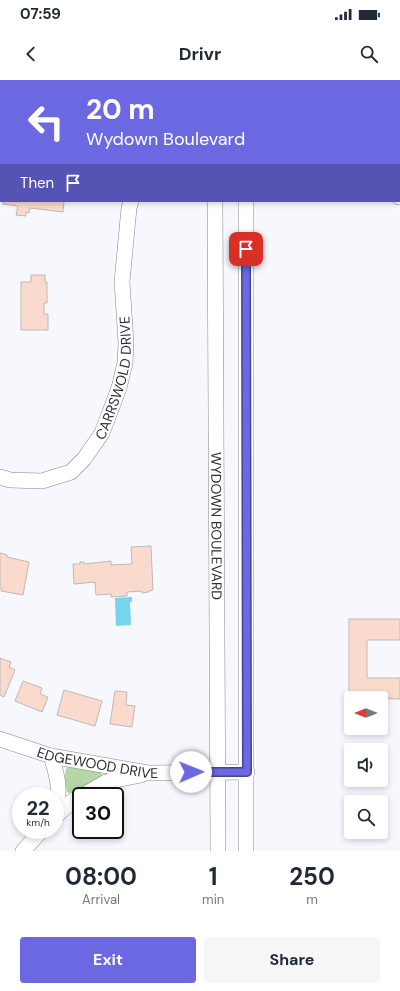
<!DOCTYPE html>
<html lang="en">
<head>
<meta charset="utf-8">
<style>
  :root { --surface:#fff; --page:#f6f6f7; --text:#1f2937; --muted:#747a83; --accent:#6b68e2 }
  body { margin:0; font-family:"DM Sans",sans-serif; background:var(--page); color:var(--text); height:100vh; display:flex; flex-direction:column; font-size:15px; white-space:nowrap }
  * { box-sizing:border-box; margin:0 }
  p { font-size:13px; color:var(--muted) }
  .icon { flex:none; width:22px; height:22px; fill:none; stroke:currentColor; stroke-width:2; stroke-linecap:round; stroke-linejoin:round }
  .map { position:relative; height:771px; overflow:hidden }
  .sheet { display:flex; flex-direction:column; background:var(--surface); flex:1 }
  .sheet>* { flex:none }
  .hud { position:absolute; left:0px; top:0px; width:400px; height:122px; box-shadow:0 2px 6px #0003; background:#6b68e2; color:#fff; overflow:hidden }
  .needle { width:26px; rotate:270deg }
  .fabs { position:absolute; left:344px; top:611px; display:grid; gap:8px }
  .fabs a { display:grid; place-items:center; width:44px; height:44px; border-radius:4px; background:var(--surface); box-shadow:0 2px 6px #0003; font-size:20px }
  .speed { position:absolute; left:12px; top:707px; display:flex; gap:8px; font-size:20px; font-weight:700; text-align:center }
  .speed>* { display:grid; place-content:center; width:52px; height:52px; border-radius:50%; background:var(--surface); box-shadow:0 2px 6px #0003; line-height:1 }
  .speed small { font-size:10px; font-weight:400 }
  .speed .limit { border:2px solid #111; border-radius:6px; background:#fff; color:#111 }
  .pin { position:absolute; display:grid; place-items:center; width:34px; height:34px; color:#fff; margin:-17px; border-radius:8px; box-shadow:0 2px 6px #0006 }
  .me { position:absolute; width:44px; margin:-22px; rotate:89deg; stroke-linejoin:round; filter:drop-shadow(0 0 3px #0008) }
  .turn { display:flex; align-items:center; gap:14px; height:84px; padding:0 20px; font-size:18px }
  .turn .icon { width:52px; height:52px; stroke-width:2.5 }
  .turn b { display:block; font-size:28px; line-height:34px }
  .then { display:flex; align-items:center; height:38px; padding:0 20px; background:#0003; gap:8px; font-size:15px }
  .eta { display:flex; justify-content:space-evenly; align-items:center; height:68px; text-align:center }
  .eta b { font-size:24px; font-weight:700; line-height:28px }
  .cta { display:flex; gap:8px; margin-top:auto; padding:8px 20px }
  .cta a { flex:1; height:46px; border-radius:4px; background:var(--accent); color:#fff; font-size:16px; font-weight:700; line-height:46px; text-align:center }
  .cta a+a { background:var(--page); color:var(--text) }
  .status { display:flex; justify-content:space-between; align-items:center; height:28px; padding:0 20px; background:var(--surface); direction:ltr }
  .status svg { height:11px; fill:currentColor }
  header { display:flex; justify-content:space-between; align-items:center; height:52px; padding:0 20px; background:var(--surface); font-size:18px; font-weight:700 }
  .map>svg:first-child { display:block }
</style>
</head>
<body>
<div class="status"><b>07:59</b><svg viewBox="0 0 49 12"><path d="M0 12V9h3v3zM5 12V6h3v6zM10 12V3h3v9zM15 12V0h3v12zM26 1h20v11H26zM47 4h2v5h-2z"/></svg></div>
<header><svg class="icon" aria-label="back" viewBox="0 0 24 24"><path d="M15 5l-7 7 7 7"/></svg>Drivr<svg class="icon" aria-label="search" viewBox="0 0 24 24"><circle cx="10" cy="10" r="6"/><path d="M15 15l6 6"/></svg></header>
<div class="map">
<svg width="400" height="771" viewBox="0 0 400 771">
  <rect width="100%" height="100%" fill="#f7f7fe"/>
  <path fill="#b5d6a7" d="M 67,687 L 101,692 L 103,697 L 76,711 L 68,713 C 64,709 64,691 67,687 Z"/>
  <path fill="#76d5ed" d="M 132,517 L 132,522 L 130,522 L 131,545 L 116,546 L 115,518 Z"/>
  <g fill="#f9dacd" stroke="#bfb9b6">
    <path d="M 3,121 L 64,121 L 63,132 L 30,128 L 29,133 L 26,132 L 26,136 L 16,135 L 18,126 L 3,124 Z"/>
    <path d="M 31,195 L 45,195 L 45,202 L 47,202 L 47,223 L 44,223 L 44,234 L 48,234 L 48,250 L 21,250 L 21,202 L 31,202 Z"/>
    <path d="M 151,466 L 153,510 L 149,511 L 149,512 L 142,513 L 142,511 L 127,512 L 127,516 L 111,517 L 111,514 L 96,515 L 95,502 L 74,504 L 73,484 L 80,484 L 80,482 L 84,482 L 84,484 L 111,481 L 111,485 L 132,484 L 131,467 Z"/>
    <path d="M 0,473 L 7,475 L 7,477 L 29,482 L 23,515 L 1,511 L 2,508 L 0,508 Z"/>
    <path d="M 349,539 L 400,539 L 400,560 L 367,560 L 367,598 L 400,598 L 400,619 L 351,618 L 351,620 L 349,620 Z"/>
    <path d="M 0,578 L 11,582 L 9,587 L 15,590 L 4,617 L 0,615 Z"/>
    <path d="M 23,601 L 42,608 L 40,614 L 48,617 L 42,632 L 15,621 Z"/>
    <path d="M 64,610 L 102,621 L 95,646 L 57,635 Z"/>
    <path d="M 115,611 L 127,612 L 126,625 L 135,626 L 132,647 L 110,644 Z"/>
  </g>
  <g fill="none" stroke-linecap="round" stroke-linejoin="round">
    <g stroke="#85868b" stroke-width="16">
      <g id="minor">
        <path d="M 66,0 L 68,1"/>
        <path d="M 173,1 L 174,0"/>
        <path d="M 216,1 L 216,0"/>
        <path d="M 247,1 L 247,0"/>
        <path d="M 0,16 L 1,16"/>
        <path d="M 399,117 L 400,117"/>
        <path id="s1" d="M 215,121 L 218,771"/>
        <path id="s2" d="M 0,397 L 10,400 L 42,401 L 71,392 L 84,379 L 102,353 L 119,308 L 125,283 L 126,263 L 122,202 L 129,128 L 131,121"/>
        <path id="s3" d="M 0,659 L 51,676 L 148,693 L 247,692"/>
        <path d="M 51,676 C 56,692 62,710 55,727"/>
        <path d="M 82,716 L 106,702 L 141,695"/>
        <path d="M 55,737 L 71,722 L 81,716"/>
        <path d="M 23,771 L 42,750"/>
        <path d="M 246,771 L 246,121"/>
      </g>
    </g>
    <use href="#minor" stroke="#fff" stroke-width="15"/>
  </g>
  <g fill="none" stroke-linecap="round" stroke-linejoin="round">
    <g stroke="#464493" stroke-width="10">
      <path id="route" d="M 191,692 L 247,692 L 246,169"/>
    </g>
    <use href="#route" stroke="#6b68e2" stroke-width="7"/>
  </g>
  <g text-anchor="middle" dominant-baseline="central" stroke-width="3.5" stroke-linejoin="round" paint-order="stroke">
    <g font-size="14" fill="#2e2e31" stroke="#fff">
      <text stroke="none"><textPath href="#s2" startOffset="180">CARRSWOLD DRIVE</textPath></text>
      <text stroke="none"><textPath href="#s1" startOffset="325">WYDOWN BOULEVARD</textPath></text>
      <text stroke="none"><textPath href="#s3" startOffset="101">EDGEWOOD DRIVE</textPath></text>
    </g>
  </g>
</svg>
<div class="fabs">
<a><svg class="needle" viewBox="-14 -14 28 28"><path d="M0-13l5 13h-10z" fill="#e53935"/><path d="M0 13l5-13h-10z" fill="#747a83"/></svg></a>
<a><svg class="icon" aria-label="sound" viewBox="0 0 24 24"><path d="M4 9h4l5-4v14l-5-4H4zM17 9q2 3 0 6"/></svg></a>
<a><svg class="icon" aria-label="search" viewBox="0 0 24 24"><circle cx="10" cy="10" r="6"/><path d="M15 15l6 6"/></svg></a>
</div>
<div class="speed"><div>22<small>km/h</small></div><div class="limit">30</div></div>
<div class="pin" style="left:246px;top:169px;background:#d93025"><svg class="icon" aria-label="arrive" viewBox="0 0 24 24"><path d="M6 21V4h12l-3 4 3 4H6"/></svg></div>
<svg class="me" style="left:191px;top:692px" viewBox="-20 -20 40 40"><circle r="19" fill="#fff"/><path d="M0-13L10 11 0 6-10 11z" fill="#6b68e2"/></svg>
<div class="hud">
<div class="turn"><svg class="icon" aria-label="left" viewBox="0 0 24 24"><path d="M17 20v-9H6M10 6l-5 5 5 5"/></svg><div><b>20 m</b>Wydown Boulevard</div></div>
<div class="then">Then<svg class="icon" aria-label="arrive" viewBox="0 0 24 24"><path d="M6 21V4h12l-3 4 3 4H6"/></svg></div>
</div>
</div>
<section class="sheet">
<div class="eta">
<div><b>08:00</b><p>Arrival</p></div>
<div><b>1</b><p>min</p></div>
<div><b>250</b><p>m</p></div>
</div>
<div class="cta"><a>Exit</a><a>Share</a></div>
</section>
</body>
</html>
